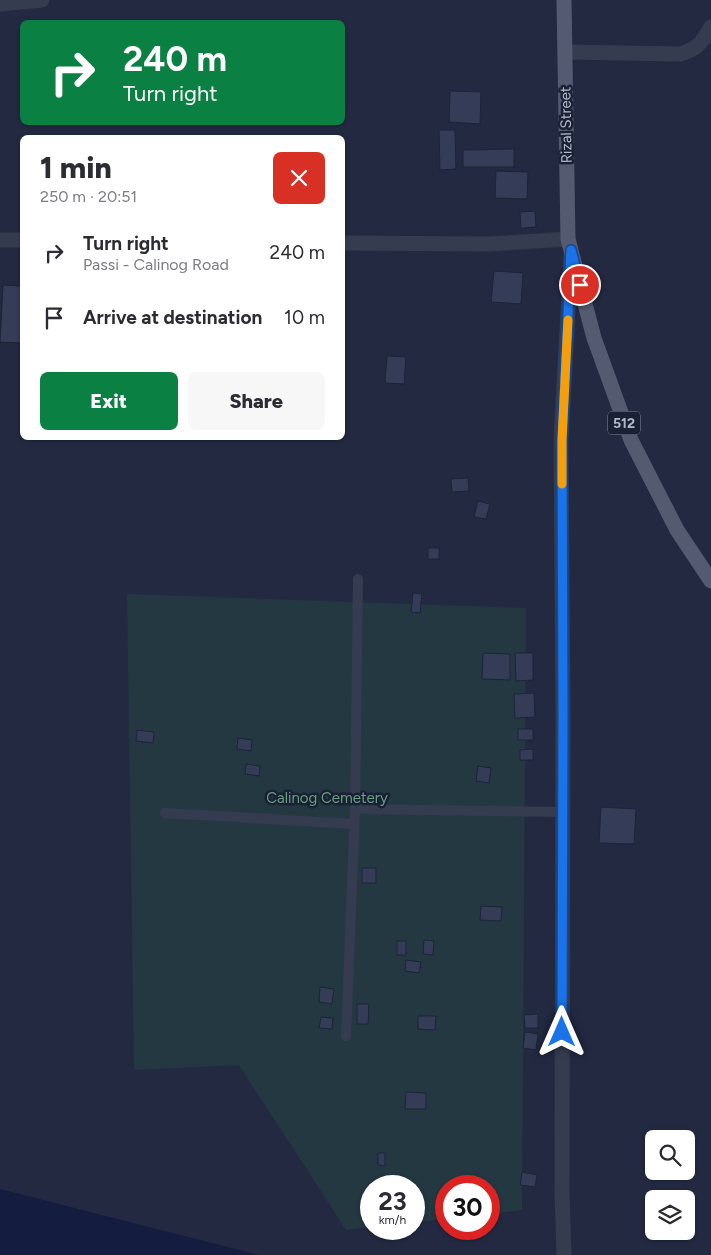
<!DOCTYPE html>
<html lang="en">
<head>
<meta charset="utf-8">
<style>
  :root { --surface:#fff; --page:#f7f7f7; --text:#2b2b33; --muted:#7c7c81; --accent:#0b8043 }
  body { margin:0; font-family:Figtree,sans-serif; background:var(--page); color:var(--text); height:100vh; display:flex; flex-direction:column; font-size:19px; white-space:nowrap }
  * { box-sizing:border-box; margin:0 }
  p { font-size:16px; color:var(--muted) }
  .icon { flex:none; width:28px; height:28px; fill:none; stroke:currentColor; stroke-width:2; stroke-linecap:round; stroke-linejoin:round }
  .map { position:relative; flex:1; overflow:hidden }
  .sheet { position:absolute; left:20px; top:135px; width:325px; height:305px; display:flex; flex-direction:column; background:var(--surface); border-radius:8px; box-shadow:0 1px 4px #0004 }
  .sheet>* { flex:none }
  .banner { position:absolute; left:20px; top:20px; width:325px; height:105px; border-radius:8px; box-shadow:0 1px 4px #0004; background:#0b8043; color:#fff; overflow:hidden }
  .tools { position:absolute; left:645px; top:1130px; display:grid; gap:10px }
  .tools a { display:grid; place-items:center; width:50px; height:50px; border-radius:8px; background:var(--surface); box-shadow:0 1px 4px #0004; font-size:25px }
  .speed { position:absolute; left:360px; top:1175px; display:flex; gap:10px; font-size:25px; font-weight:700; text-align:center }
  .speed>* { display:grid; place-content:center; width:65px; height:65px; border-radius:50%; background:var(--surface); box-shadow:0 1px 4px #0004; line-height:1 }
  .speed small { font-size:12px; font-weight:400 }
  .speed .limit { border:8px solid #d22; background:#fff; color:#111 }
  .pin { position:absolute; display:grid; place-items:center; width:42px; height:42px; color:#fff; margin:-21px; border:2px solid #fff; border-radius:50%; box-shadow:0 1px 5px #0007 }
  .me { position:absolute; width:55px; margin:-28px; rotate:0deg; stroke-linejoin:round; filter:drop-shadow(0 0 4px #0008) }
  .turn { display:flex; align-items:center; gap:18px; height:105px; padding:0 20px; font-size:22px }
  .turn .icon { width:65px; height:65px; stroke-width:2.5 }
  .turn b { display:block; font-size:35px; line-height:42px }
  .round { display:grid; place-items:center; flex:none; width:52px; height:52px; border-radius:8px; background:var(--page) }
  .head { display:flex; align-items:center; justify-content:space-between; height:85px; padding:0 20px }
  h1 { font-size:30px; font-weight:800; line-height:38px }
  .button { display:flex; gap:10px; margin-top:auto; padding:10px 20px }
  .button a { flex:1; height:58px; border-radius:8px; background:var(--accent); color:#fff; font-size:20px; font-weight:800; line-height:58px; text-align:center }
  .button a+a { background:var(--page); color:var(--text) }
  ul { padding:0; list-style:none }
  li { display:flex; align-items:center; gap:15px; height:65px; padding:0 20px }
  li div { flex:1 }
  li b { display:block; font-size:19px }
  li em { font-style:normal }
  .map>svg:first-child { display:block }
</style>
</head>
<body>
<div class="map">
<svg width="711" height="1255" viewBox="0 0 711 1255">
  <rect width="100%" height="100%" fill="#222941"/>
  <path fill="#243842" d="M 127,594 L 526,608 L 522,1210 L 489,1214 L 489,1186 L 446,1186 L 446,1219 L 414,1222 L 414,1186 L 371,1186 L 371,1227 L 346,1230 L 239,1065 L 134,1070 Z"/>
  <path fill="#141d40" d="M 0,1189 L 259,1255 L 0,1255 Z"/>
  <g fill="#343c57" stroke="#1d2337">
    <path d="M 450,91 L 481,92 L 480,124 L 449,122 Z"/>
    <path d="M 439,130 L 455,130 L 456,169 L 440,170 Z"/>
    <path d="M 514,149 L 514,167 L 463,167 L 463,150 Z"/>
    <path d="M 496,171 L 528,172 L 527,199 L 495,198 Z"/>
    <path d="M 535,211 L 536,227 L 521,228 L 520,212 Z"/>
    <path d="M 494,271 L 523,273 L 521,304 L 491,302 Z"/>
    <path d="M 3,285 L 22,286 L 22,343 L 0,342 Z"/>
    <path d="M 387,356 L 406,357 L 404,384 L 385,383 Z"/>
    <path d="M 468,478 L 469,491 L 452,492 L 451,479 Z"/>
    <path d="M 478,501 L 490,504 L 486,519 L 474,517 Z"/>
    <rect x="428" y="548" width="11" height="11"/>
    <path d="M 413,593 L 422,594 L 420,613 L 411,612 Z"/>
    <path d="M 483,653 L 510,654 L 510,680 L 482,679 Z"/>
    <path d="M 515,653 L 533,653 L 533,680 L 516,681 Z"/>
    <path d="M 534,693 L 535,717 L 515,718 L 514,694 Z"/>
    <rect x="518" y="729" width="15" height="11"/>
    <path d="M 137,730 L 154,732 L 153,743 L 136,741 Z"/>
    <path d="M 238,738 L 252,740 L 251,751 L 237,749 Z"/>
    <path d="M 533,749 L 533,760 L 520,760 L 520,750 Z"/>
    <path d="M 246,764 L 260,766 L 259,776 L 245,774 Z"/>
    <path d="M 478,766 L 491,768 L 489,783 L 476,781 Z"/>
    <path d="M 601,807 L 636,809 L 634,844 L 599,843 Z"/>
    <rect x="362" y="868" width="14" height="15"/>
    <path d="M 481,906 L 502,907 L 501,921 L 480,920 Z"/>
    <path d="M 424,940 L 434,941 L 433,955 L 423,954 Z"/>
    <rect x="397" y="941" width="9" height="14"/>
    <path d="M 406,960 L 421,962 L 419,973 L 405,971 Z"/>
    <path d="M 320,987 L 334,989 L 332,1004 L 319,1002 Z"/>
    <path d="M 357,1004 L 369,1004 L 368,1024 L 357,1024 Z"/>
    <path d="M 538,1014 L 538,1028 L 525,1028 L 524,1015 Z"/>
    <path d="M 418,1016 L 436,1016 L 435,1030 L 418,1029 Z"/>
    <path d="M 321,1017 L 333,1018 L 332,1029 L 319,1028 Z"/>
    <path d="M 525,1032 L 538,1034 L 536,1050 L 523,1048 Z"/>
    <path d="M 406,1092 L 426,1093 L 426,1109 L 405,1109 Z"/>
    <path d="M 378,1153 L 385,1153 L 385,1166 L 378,1165 Z"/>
    <path d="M 522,1172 L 537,1175 L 535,1187 L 520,1185 Z"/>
    <path d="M 371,1218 L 371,1229 L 377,1230 L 368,1230 L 367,1219 Z"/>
  </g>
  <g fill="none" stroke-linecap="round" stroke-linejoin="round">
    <g stroke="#363c50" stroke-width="10">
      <path d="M 358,579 L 355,809 L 563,812"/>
      <path d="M 165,813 L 354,824"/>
      <path d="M 346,1036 L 355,809"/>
    </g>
    <g stroke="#363c50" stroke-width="15">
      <path d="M 0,4 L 42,0"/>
      <path d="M 565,52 L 680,54 C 697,49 702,43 711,27"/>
      <path d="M 0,240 L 22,240"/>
      <path d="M 342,243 L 489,244 L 568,239"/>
      <path d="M 564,1255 L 562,1192 L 563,714 L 561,440 L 571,256"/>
    </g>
    <path stroke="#545b71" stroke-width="15" d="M 564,0 L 568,239 L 594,338 L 631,440 L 677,530 L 711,581"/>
  </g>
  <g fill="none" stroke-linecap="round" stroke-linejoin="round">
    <g stroke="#114b97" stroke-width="12">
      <path id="route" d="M 562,1032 L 563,714 L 562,440 L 571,250 L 580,285"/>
    </g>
    <use href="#route" stroke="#1a73e8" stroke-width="9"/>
    <path stroke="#f59e0b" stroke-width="9" d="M 562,484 L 562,440 L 568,320"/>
  </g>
  <g text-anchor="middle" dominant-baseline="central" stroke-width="5" stroke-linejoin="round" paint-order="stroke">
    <rect fill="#1b2135" stroke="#858a9e" stroke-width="1" x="608" y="411.5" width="32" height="23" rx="4"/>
    <g font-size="14" font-weight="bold" fill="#b3b7cb">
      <text x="624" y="423">512</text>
    </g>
    <g font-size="15" fill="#b3b7cb" stroke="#1b2135">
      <text transform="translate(566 125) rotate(-91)">Rizal Street</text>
    </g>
    <g font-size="15" fill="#679e7f" stroke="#1b2135">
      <text x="327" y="798">Calinog Cemetery</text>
    </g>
  </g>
</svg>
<div class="tools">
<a><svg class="icon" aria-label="search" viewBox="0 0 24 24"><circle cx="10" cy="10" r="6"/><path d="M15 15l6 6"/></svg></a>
<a><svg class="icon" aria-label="layers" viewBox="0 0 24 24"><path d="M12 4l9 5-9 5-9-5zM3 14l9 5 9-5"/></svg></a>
</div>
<div class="speed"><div>23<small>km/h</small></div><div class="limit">30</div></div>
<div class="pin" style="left:580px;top:285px;background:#d93025"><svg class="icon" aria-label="arrive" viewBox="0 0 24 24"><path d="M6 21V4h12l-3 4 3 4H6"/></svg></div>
<svg class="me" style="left:562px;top:1032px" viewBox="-20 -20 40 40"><path d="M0-17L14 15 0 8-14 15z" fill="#1a73e8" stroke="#fff" stroke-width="4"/></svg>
<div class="banner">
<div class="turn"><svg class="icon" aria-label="right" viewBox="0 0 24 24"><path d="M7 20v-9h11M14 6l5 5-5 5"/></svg><div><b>240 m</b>Turn right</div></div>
</div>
<section class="sheet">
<div class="head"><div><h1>1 min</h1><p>250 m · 20:51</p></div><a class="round" style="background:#d93025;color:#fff"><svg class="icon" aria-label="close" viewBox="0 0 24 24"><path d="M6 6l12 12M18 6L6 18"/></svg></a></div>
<ul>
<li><svg class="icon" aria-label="right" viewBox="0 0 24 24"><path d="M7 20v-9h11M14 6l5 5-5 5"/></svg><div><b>Turn right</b><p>Passi - Calinog Road</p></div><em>240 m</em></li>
<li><svg class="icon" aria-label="arrive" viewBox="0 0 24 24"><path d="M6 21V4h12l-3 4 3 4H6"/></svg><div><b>Arrive at destination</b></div><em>10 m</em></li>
</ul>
<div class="button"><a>Exit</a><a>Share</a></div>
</section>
</div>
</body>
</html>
